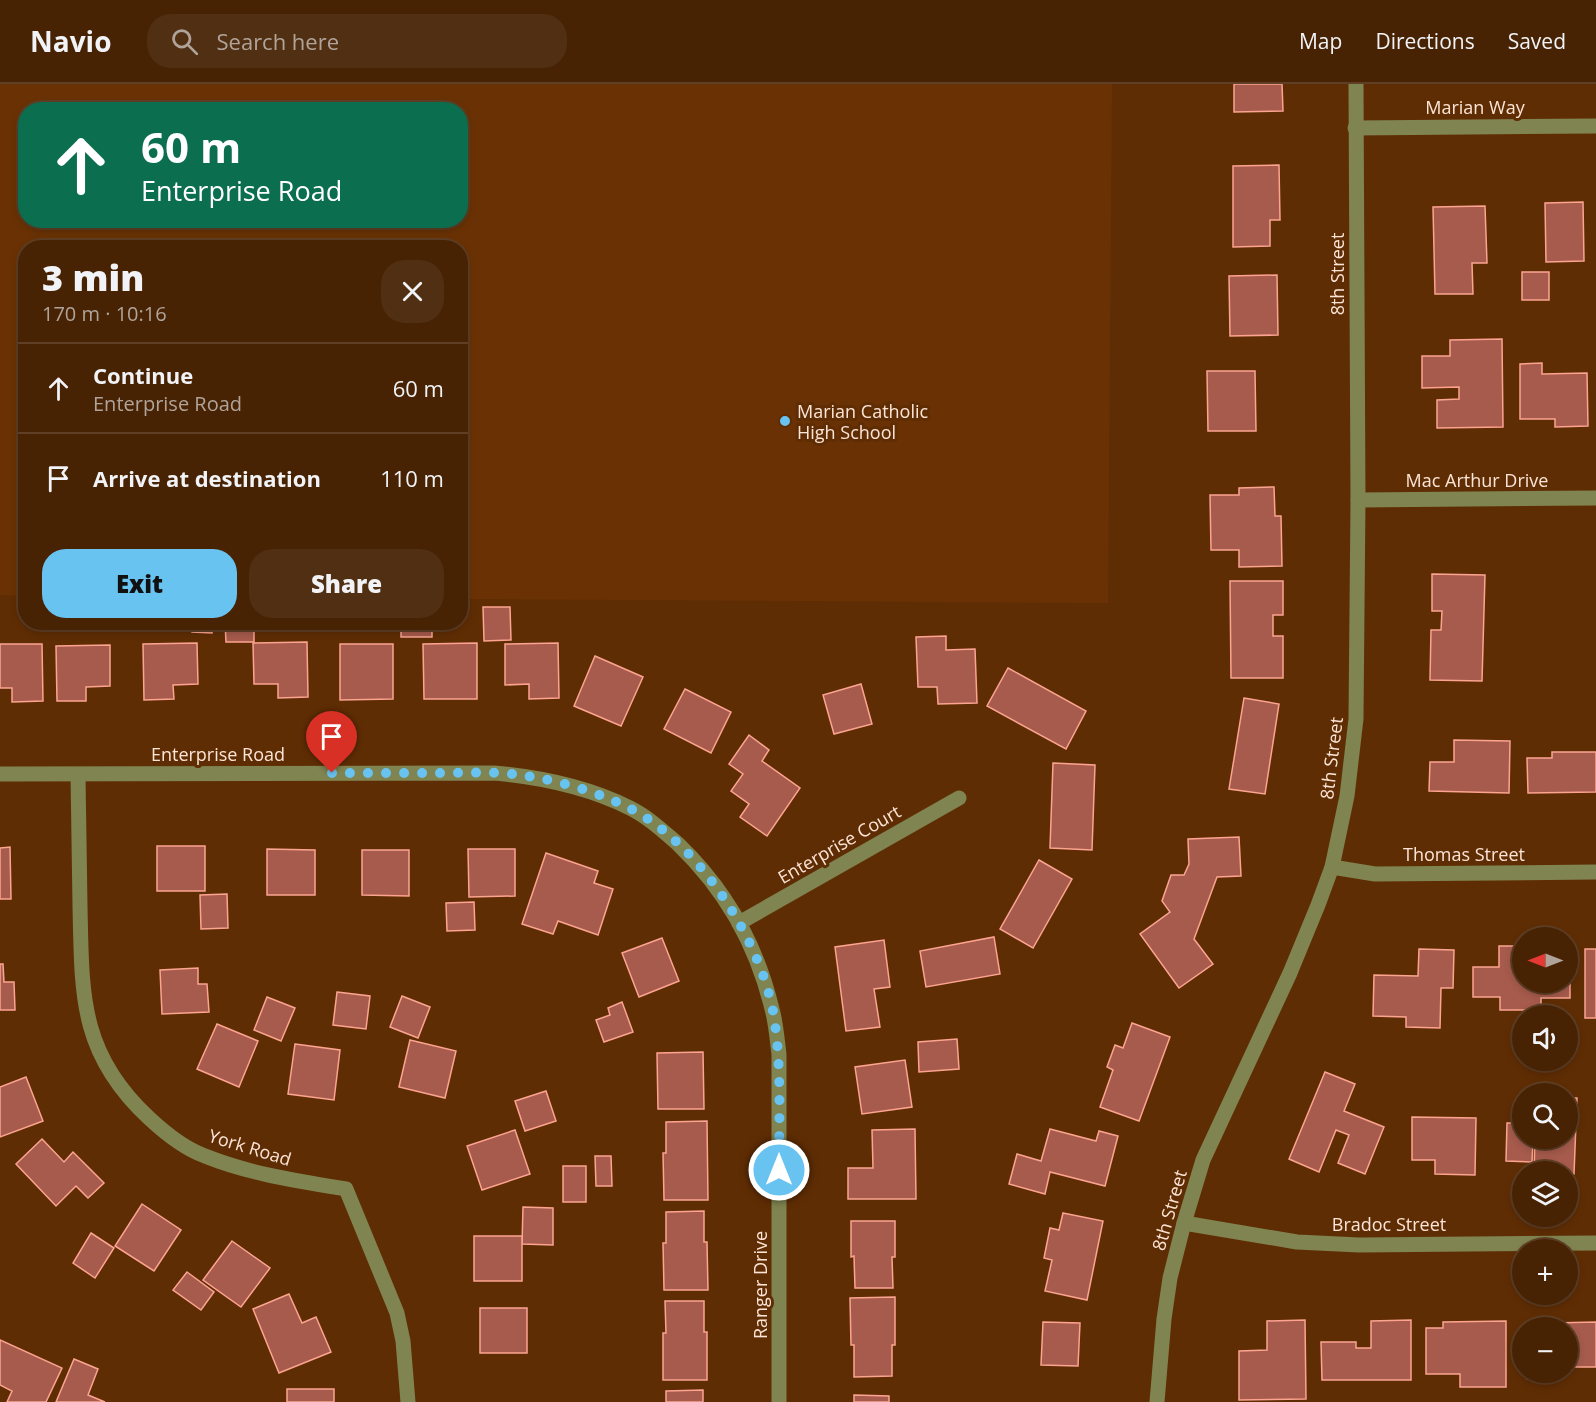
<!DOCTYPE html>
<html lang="en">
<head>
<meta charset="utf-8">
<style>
  :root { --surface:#472203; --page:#512f12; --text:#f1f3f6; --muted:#b0a49a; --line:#5f3f25; --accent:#69c3f1 }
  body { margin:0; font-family:"Open Sans",sans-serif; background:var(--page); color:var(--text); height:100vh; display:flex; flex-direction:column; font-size:22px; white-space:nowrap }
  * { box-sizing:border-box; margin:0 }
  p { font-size:20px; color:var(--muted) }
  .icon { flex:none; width:33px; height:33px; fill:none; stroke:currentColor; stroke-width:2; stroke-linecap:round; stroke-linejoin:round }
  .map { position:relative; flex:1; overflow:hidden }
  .drawer { position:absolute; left:18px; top:156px; width:450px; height:390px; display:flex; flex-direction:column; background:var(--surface); border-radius:24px; box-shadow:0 3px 9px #0003,0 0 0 2px var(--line) }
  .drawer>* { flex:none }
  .hud { position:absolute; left:18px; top:18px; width:450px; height:126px; border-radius:24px; box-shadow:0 3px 9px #0003,0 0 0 2px var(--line); background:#0b6e4f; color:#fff; overflow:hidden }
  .needle { width:39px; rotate:270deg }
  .buttons { position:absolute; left:1512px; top:843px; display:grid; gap:12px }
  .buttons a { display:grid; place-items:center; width:66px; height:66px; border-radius:50%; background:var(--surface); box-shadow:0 3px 9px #0003,0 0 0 2px var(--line); font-size:30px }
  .pin { position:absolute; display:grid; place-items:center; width:51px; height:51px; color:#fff; margin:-62px -26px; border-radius:50% 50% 50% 0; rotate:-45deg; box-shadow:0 0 6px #0007 }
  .pin .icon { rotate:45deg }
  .me { position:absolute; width:66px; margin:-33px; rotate:0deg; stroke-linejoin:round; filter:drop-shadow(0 0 4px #0008) }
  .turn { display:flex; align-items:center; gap:21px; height:126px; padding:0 24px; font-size:27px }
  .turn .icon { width:78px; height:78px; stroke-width:2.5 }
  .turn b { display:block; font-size:42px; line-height:51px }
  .round { display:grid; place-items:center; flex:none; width:63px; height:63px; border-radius:24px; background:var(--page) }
  .head { display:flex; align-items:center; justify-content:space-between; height:102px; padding:0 24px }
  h1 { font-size:36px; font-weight:800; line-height:45px }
  .cta { display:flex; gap:12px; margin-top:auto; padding:12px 24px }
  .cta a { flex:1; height:69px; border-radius:24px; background:var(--accent); color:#111; font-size:24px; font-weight:800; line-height:69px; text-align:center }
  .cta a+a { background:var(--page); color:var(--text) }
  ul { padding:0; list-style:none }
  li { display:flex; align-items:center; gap:18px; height:90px; padding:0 24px; border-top:2px solid var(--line) }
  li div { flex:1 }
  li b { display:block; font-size:22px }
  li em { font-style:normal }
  header { display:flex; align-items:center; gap:36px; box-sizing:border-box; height:84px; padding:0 30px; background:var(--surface); border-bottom:2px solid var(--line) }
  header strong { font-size:28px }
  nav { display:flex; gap:33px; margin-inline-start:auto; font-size:21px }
  .search { width:420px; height:54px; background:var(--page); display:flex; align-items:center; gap:15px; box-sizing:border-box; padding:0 21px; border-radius:24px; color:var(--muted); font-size:22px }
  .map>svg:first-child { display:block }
</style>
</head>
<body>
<header>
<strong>Navio</strong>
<div class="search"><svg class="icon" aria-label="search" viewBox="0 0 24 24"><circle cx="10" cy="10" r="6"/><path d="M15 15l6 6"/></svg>Search here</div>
<nav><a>Map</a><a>Directions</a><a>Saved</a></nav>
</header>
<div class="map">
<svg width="1596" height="1318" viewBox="0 0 1596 1318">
  <rect width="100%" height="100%" fill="#5f2d04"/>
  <path fill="#6a3204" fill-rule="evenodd" d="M 0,0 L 1112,0 L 1108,519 L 461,515 L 460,164 L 26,164 L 25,512 L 0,511 ZM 26,26 L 460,26 L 460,136 L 26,136 Z"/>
  <g fill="#a65b4c" stroke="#fda491" stroke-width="1.5">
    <path d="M 1234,0 L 1282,0 L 1283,27 L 1234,28 Z"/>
    <path d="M 1279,81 L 1280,136 L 1270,136 L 1270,162 L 1233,163 L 1233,82 Z"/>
    <path d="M 1583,118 L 1584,177 L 1546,178 L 1545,119 Z"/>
    <path d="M 1485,122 L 1487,179 L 1472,179 L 1473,210 L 1435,210 L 1433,123 Z"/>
    <rect x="1522" y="188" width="27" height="28"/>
    <path d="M 1277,191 L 1278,251 L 1230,252 L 1229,192 Z"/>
    <path d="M 1502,255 L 1503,343 L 1437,344 L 1437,316 L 1459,315 L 1459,303 L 1422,304 L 1422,272 L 1450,272 L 1450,256 Z"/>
    <path d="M 1542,279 L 1542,290 L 1587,289 L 1588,342 L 1555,343 L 1555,335 L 1520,335 L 1520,280 Z"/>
    <path d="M 1207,287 L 1255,287 L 1256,347 L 1208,347 Z"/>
    <path d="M 1274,403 L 1275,432 L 1281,432 L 1282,482 L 1239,483 L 1239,466 L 1211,466 L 1210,411 L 1239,411 L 1239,404 Z"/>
    <path d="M 1432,490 L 1485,491 L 1482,597 L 1430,596 L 1431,546 L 1441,546 L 1442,527 L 1432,527 Z"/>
    <path d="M 1230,497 L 1283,497 L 1283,531 L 1273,531 L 1273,552 L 1283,552 L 1283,594 L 1231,594 Z"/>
    <path d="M 483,523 L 510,523 L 511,556 L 484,557 Z"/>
    <path d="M 192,538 L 212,538 L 212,549 L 192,548 Z"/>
    <path d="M 225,538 L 254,538 L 254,558 L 226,558 Z"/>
    <rect x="401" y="538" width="31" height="15"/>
    <path d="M 946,552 L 946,566 L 975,565 L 977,619 L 938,620 L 937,603 L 918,603 L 916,553 Z"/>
    <path d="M 307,558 L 308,613 L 278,614 L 278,600 L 254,600 L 253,559 Z"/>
    <path d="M 197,559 L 198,600 L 173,601 L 174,615 L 144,616 L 143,560 Z"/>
    <path d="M 477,559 L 477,615 L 424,615 L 423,560 Z"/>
    <path d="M 558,559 L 559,614 L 529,615 L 529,600 L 505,601 L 505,560 Z"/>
    <path d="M 0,560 L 42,560 L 43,617 L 12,618 L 12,604 L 0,604 Z"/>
    <path d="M 340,560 L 393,560 L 393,615 L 340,616 Z"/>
    <path d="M 110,561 L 110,602 L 86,603 L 86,617 L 57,617 L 56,562 Z"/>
    <path d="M 595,572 L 643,593 L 621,642 L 574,622 Z"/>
    <path d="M 1008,584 L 1086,627 L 1066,665 L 987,622 Z"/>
    <path d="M 861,600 L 872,640 L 834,650 L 823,611 Z"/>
    <path d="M 685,605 L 731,628 L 711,669 L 664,645 Z"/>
    <path d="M 1244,614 L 1279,620 L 1265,710 L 1229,705 Z"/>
    <path d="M 749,651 L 769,666 L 762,677 L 800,704 L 767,752 L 740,733 L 749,720 L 731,707 L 743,690 L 729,680 Z"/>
    <path d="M 1454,656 L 1510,657 L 1509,709 L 1429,707 L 1430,678 L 1454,678 Z"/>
    <path d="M 1552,668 L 1596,668 L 1596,708 L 1528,709 L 1527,674 L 1552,674 Z"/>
    <path d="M 1053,679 L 1095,681 L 1092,766 L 1050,764 Z"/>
    <path d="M 1239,753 L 1241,792 L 1217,793 L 1194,855 L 1213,880 L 1179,904 L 1140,850 L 1170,828 L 1162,817 L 1171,791 L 1184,791 L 1189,780 L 1188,755 Z"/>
    <rect x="157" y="762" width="48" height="45"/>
    <path d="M 10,763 L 11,815 L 0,815 L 0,764 Z"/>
    <path d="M 267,765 L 315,766 L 315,811 L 267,811 Z"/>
    <path d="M 468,765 L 515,765 L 515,812 L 469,813 Z"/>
    <path d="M 362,766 L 409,766 L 409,812 L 362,811 Z"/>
    <path d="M 546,769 L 598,787 L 594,799 L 613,805 L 598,851 L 558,837 L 553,850 L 522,840 Z"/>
    <path d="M 1039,776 L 1072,795 L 1033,864 L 1000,845 Z"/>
    <path d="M 227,810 L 228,844 L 201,845 L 200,811 Z"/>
    <path d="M 474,818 L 475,846 L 447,847 L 446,819 Z"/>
    <path d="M 994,853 L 1000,890 L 926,903 L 920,867 Z"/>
    <path d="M 662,854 L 679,897 L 639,913 L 622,869 Z"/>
    <path d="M 884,856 L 890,903 L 874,905 L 880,943 L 846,947 L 835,863 Z"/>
    <path d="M 1568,861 L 1570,861 L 1570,914 L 1541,914 L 1541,926 L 1500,926 L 1500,913 L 1473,913 L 1473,883 L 1499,883 L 1499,862 L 1522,862 L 1522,898 L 1568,898 Z"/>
    <path d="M 1419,865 L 1454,866 L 1453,904 L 1441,904 L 1440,944 L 1406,943 L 1406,933 L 1373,932 L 1374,891 L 1418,892 Z"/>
    <rect x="1585" y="865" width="11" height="69"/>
    <path d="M 0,880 L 3,880 L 4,898 L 14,898 L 15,926 L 0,926 Z"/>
    <path d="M 198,884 L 198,900 L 207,900 L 209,928 L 162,930 L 160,886 Z"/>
    <path d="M 337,908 L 370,912 L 366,945 L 333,941 Z"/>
    <path d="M 402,912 L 430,923 L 418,954 L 390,943 Z"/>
    <path d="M 267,913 L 295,924 L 281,957 L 254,946 Z"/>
    <path d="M 622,918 L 633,948 L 604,958 L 596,936 L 610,931 L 608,924 Z"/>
    <path d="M 1132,939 L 1170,953 L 1139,1037 L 1100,1023 L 1113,986 L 1107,983 L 1115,961 L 1123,964 Z"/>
    <path d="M 217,940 L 258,957 L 239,1003 L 197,985 Z"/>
    <path d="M 957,955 L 959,985 L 919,988 L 918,958 Z"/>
    <path d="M 410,956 L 456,967 L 445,1014 L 399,1003 Z"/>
    <path d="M 295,960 L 340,966 L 334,1016 L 288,1010 Z"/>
    <path d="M 703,968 L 704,1025 L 658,1025 L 657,969 Z"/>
    <path d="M 905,976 L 912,1023 L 862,1030 L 855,983 Z"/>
    <path d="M 1325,988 L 1355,1000 L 1344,1027 L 1384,1043 L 1365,1090 L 1338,1079 L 1349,1051 L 1336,1046 L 1319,1088 L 1289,1075 Z"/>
    <path d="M 26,993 L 43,1037 L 0,1053 L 0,1003 Z"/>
    <path d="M 546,1007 L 556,1037 L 525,1047 L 515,1017 Z"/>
    <path d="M 1568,1014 L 1577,1014 L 1574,1090 L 1568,1090 L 1568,1088 L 1534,1088 L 1535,1054 L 1568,1054 Z"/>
    <path d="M 1412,1033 L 1476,1034 L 1475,1091 L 1435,1090 L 1435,1076 L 1412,1076 Z"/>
    <path d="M 707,1037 L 708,1116 L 664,1116 L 663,1069 L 666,1069 L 666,1038 Z"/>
    <path d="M 1507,1039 L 1522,1039 L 1522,1054 L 1533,1054 L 1532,1078 L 1506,1077 Z"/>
    <path d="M 915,1045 L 916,1115 L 848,1115 L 848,1084 L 873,1084 L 872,1046 Z"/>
    <path d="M 1050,1045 L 1096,1057 L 1099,1047 L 1118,1052 L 1105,1102 L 1050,1088 L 1045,1110 L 1009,1100 L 1017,1070 L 1041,1077 Z"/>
    <path d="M 515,1046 L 530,1090 L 482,1106 L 467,1062 Z"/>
    <path d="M 42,1055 L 64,1078 L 73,1068 L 104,1099 L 88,1114 L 76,1102 L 56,1122 L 16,1080 Z"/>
    <path d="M 595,1072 L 611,1072 L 612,1102 L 596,1102 Z"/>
    <rect x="563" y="1082" width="23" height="36"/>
    <path d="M 142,1120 L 181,1146 L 154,1187 L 115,1162 Z"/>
    <path d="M 523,1123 L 553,1124 L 553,1161 L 522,1160 Z"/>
    <path d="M 704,1127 L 704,1158 L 707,1158 L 708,1206 L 664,1206 L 663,1159 L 666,1159 L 666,1128 Z"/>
    <path d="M 1063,1129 L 1103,1137 L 1087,1216 L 1045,1207 L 1052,1176 L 1044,1174 L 1050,1144 L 1059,1146 Z"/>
    <path d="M 851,1137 L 895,1137 L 895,1173 L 892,1173 L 893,1204 L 855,1204 L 854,1172 L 851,1173 Z"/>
    <path d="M 91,1149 L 114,1164 L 95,1194 L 73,1179 Z"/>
    <rect x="474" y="1152" width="48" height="45"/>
    <path d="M 232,1157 L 270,1184 L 241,1223 L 203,1196 Z"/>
    <path d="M 187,1188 L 214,1208 L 201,1226 L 173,1206 Z"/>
    <path d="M 289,1210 L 302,1239 L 316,1233 L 331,1268 L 279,1289 L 253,1225 Z"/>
    <path d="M 895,1213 L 895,1261 L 892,1261 L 892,1292 L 854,1293 L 854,1261 L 851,1261 L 850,1214 Z"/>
    <path d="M 665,1217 L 704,1217 L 704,1248 L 707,1248 L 707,1296 L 663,1296 L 663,1249 L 666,1249 Z"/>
    <rect x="480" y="1224" width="47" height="45"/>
    <path d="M 1305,1236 L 1306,1315 L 1239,1316 L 1239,1267 L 1267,1266 L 1267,1237 Z"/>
    <path d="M 1411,1236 L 1411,1296 L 1322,1296 L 1321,1258 L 1356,1258 L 1356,1264 L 1371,1264 L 1371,1237 Z"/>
    <path d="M 1506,1237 L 1506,1303 L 1460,1303 L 1460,1290 L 1426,1290 L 1426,1244 L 1443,1244 L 1443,1238 Z"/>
    <path d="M 1043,1238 L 1080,1239 L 1078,1282 L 1041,1281 Z"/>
    <path d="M 1596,1238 L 1596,1283 L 1568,1283 L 1568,1244 L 1552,1244 L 1552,1239 Z"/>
    <path d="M 0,1256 L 62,1284 L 46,1318 L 7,1318 L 12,1307 L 0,1301 Z"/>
    <path d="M 74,1275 L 98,1285 L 88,1311 L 105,1318 L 56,1318 Z"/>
    <rect x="1527" y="1288" width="30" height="7"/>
    <rect x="287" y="1305" width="47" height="13"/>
    <path d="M 703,1306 L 703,1318 L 666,1318 L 666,1307 Z"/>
    <path d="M 854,1311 L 889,1312 L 889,1318 L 854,1318 Z"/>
  </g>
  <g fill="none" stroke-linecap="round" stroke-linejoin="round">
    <g stroke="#7f8450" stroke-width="15">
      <path d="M 1355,44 L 1596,42"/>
      <path d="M 1358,416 L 1596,414"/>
      <path d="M 0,690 L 494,689 C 540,693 588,703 630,724 C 648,733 663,747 678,760 C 725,805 757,862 772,925 C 776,939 777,955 779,970 L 779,1318"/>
      <path d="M 78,691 C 79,735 79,778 80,822 C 82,910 79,969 149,1034 C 165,1049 183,1064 205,1072 C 250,1090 297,1097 346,1105 L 397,1229 L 403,1257 L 408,1318"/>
      <path d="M 1332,783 L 1375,790 L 1596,788"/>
      <path d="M 739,839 L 959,714"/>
      <path d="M 1184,1139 L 1297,1158 L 1359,1161 L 1596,1159"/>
      <path d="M 1157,1318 L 1164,1235 L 1170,1194 L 1184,1139 L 1203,1076 L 1290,889 L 1318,821 L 1332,783 L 1347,712 L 1356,635 L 1358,416 L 1356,0"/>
    </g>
  </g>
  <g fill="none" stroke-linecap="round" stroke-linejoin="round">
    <path stroke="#69c3f1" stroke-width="10" stroke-dasharray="0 18" d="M 332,689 C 368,689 405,689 441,689 C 470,689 499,687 527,692 C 560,697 601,709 631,725 C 699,760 759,854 773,927 C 782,979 779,1033 779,1086"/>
  </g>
  <circle fill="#69c3f1" stroke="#5f2d04" stroke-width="2" cx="785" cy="337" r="6"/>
  <g text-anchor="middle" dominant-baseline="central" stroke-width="6" stroke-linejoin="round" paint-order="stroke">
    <g font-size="18" fill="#fce4d6" stroke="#5f2d04">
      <text x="1475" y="23">Marian Way</text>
      <text transform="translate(1337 190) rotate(-90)">8th Street</text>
      <text x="1477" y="396">Mac Arthur Drive</text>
      <text x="218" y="670">Enterprise Road</text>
      <text transform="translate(1331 674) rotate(-83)">8th Street</text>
      <text transform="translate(839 760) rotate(-30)">Enterprise Court</text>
      <text x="1464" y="770">Thomas Street</text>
      <text transform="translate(250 1063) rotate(17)">York Road</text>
      <text transform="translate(1169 1126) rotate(-74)">8th Street</text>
      <text x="1389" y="1140">Bradoc Street</text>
      <text transform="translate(760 1201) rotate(-90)">Ranger Drive</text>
    </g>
    <g font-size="18" fill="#fce4d6" stroke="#5f2d04" text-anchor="start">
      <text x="797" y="327">Marian Catholic<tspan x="797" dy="21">High School</tspan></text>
    </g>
  </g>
</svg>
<div class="buttons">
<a><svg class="needle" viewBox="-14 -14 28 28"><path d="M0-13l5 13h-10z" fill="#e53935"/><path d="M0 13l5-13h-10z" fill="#b0a49a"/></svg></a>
<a><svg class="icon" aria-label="sound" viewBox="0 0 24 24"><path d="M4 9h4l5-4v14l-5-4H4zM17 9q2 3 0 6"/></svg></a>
<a><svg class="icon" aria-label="search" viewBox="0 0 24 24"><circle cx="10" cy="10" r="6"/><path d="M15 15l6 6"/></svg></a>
<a><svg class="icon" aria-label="layers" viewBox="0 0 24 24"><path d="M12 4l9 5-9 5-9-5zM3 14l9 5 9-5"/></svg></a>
<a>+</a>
<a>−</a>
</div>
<div class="pin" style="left:332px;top:689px;background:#d93025"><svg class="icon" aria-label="arrive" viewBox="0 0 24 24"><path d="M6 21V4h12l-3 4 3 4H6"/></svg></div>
<svg class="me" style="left:779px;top:1086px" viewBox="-20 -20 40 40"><circle r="17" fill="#69c3f1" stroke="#fff" stroke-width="3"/><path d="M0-11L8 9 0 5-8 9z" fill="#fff"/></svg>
<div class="hud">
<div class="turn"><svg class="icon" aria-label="ahead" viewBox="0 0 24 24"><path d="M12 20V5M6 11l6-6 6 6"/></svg><div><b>60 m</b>Enterprise Road</div></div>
</div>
<section class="drawer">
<div class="head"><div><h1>3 min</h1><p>170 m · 10:16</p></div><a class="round"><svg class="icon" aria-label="close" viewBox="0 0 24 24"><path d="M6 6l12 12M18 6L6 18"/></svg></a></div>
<ul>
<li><svg class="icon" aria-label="ahead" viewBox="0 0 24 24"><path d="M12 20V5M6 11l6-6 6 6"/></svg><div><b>Continue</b><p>Enterprise Road</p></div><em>60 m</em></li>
<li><svg class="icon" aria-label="arrive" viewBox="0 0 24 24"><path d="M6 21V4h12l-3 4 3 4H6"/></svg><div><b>Arrive at destination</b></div><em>110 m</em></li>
</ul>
<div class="cta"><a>Exit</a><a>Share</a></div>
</section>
</div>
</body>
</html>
